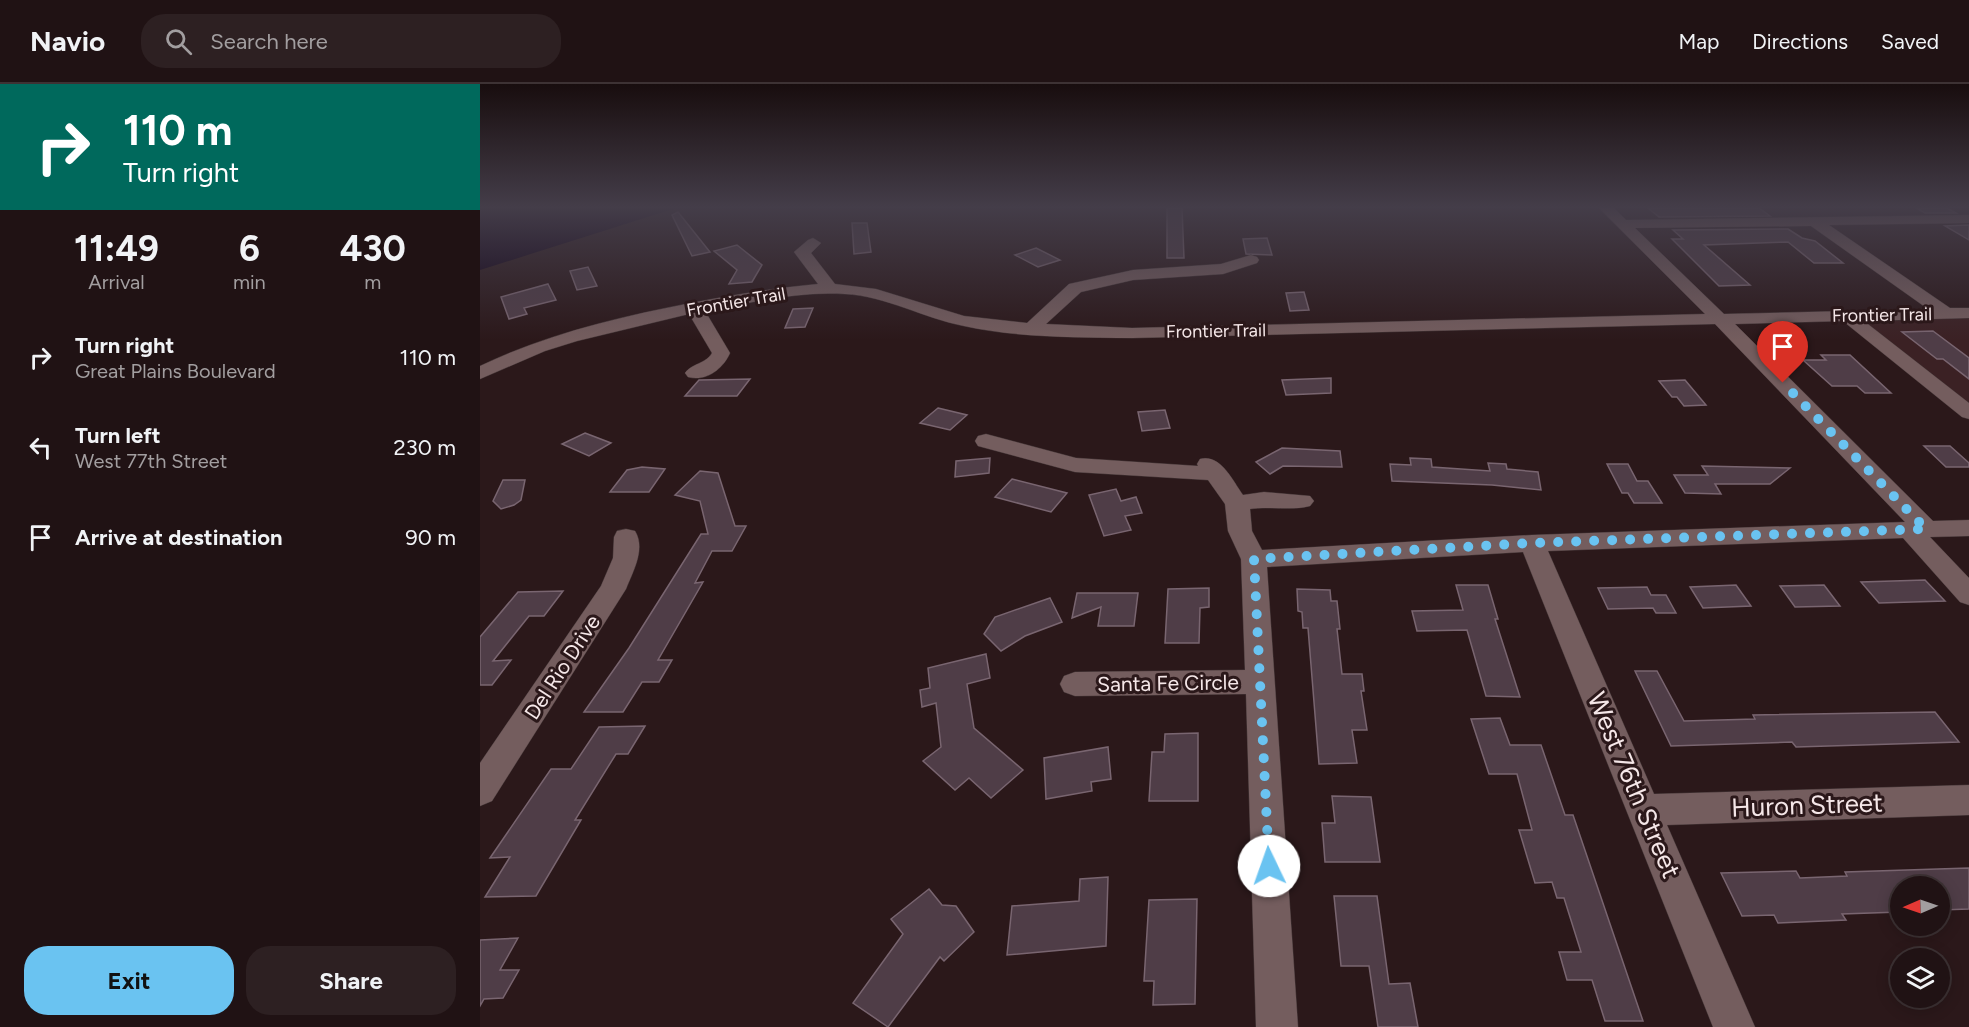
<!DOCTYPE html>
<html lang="en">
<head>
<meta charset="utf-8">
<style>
  :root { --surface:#201214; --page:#2d2022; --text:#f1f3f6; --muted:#a29ea0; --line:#3d3234; --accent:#6ac3f1 }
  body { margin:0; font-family:Figtree,sans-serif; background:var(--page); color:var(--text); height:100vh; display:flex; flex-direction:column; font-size:22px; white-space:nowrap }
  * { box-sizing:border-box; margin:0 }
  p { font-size:20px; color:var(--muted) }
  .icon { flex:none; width:33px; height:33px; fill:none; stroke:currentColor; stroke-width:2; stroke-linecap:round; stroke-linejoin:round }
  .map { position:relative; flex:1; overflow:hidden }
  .panel { display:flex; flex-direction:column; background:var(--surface); width:480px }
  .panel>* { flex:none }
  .guide { background:#00695c; color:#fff; overflow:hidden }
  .needle { width:39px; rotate:268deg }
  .tools { position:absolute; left:1410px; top:792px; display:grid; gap:12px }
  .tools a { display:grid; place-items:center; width:60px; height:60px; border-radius:50%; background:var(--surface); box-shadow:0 3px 15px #0003,0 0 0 2px var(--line); font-size:30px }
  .pin { position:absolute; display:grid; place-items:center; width:51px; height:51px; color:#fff; margin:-62px -26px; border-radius:50% 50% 50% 0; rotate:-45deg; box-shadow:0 0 6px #0007 }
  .pin .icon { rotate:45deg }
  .me { position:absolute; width:66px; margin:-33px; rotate:357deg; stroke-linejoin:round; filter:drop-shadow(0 0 4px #0008) }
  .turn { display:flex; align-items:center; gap:21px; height:126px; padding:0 24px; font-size:27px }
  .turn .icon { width:78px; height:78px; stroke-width:2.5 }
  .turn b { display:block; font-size:42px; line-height:51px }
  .eta { display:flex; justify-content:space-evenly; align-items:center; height:102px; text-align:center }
  .eta b { font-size:36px; font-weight:700; line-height:42px }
  .button { display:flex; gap:12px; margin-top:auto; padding:12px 24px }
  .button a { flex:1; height:69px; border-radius:24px; background:var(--accent); color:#111; font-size:24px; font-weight:700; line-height:69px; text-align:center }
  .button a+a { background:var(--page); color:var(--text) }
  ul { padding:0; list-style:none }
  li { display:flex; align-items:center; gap:18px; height:90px; padding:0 24px }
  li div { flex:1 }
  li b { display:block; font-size:22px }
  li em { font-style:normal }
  header { display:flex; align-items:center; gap:36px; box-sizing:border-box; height:84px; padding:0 30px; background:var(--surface); border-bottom:2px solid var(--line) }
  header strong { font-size:28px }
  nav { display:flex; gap:33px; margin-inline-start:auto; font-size:21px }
  .search { width:420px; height:54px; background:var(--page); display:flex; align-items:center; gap:15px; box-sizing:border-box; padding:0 21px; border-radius:24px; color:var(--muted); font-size:22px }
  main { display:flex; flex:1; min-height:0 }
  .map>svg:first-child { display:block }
</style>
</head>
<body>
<header>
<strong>Navio</strong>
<div class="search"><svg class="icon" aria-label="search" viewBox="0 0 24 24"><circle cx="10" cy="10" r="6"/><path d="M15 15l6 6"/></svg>Search here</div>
<nav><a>Map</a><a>Directions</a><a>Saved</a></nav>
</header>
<main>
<section class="panel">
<div class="guide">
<div class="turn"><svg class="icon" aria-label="right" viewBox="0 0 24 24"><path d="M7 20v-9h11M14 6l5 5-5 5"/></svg><div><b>110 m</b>Turn right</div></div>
</div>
<div class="eta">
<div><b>11:49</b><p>Arrival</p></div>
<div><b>6</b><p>min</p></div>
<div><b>430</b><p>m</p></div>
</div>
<ul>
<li><svg class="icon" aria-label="right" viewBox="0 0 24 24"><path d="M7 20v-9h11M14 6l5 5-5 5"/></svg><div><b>Turn right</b><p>Great Plains Boulevard</p></div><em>110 m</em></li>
<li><svg class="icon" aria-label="left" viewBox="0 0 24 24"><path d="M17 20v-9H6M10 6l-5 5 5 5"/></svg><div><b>Turn left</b><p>West 77th Street</p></div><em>230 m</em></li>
<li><svg class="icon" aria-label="arrive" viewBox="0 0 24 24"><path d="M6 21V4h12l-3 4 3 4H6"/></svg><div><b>Arrive at destination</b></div><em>90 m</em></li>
</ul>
<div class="button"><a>Exit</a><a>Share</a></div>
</section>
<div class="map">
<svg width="1489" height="943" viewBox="0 0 1489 943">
  <rect width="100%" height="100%" fill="#2b181a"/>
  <path fill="#3b2124" d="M 1489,229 L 1489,329 L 1367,232 Z"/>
  <path fill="#0f0017" d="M 0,124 L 196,124 L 0,186 Z"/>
  <g fill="#4f3d47" stroke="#796570" stroke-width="1.5">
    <path d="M 687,124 L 702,124 L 704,174 L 687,174 Z"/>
    <path d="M 1168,124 L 1279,124 L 1290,132 L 1179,133 Z"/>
    <path d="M 1436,124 L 1467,124 L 1476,129 L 1445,129 Z"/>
    <path d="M 198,128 L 230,168 L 212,172 L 192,131 Z"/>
    <path d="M 372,139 L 387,139 L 391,168 L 374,170 Z"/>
    <path d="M 1489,141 L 1489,156 L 1465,142 Z"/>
    <path d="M 1308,145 L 1322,154 L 1335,157 L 1363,179 L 1334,179 L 1308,158 L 1224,161 L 1270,201 L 1239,202 L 1192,155 L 1203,155 L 1193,146 Z"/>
    <path d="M 787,154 L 792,171 L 766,170 L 763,155 Z"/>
    <path d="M 257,161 L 282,181 L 272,198 L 249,200 L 257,186 L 234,167 Z"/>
    <path d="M 556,164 L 580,176 L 558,183 L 535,171 Z"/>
    <path d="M 108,183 L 117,202 L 97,206 L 90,187 Z"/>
    <path d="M 68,200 L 76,216 L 44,224 L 47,230 L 29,235 L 21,213 Z"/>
    <path d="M 824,208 L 829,226 L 810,227 L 806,209 Z"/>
    <path d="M 333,224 L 325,243 L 305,244 L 313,225 Z"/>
    <path d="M 1453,247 L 1489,274 L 1489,295 L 1463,275 L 1457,275 L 1422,248 Z"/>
    <path d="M 1341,271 L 1370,271 L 1411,309 L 1385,309 L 1377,302 L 1352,302 L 1323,276 L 1346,276 Z"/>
    <path d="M 851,294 L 851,309 L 806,311 L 802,296 Z"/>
    <path d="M 270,295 L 257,312 L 205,312 L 219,296 Z"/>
    <path d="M 1205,296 L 1226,321 L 1204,322 L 1197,313 L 1192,313 L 1179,297 Z"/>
    <path d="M 458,324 L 487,331 L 470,346 L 440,339 Z"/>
    <path d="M 685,326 L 690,344 L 662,347 L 658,328 Z"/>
    <path d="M 105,349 L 131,359 L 109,372 L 82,360 Z"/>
    <path d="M 1444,362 L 1470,362 L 1489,379 L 1489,383 L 1466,383 Z"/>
    <path d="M 802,364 L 860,367 L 862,383 L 803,382 L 790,390 L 776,378 Z"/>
    <path d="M 510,374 L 509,389 L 475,393 L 476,377 Z"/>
    <path d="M 930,374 L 951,375 L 952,383 L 1010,387 L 1008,379 L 1026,380 L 1027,385 L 1058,388 L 1061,406 L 1012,401 L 912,397 L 910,380 L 931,381 Z"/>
    <path d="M 1127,380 L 1148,380 L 1157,397 L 1168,397 L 1182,419 L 1154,419 L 1148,409 L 1142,409 Z"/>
    <path d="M 1222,382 L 1310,384 L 1290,400 L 1235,400 L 1241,410 L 1205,409 L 1194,391 L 1228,391 Z"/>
    <path d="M 162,383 L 185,385 L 169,408 L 130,408 L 147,386 Z"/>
    <path d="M 220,387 L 238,389 L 255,442 L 266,442 L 252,467 L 232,467 L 215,499 L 223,498 L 178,576 L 192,576 L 179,598 L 162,598 L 143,628 L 104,628 L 149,564 L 221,450 L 228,450 L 220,417 L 195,411 Z"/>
    <path d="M 532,395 L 587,409 L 571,428 L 515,413 Z"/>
    <path d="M 23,396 L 45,396 L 41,416 L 34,421 L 21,425 L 13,417 Z"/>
    <path d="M 636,405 L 641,417 L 656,413 L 662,429 L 645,432 L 651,446 L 624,452 L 609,411 Z"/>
    <path d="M 1445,496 L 1465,517 L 1399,519 L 1381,498 Z"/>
    <path d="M 976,501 L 1008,501 L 1018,535 L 1015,535 L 1040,613 L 1006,612 L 987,546 L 937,547 L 932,527 L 983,526 Z"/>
    <path d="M 1256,501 L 1271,522 L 1223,524 L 1210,503 Z"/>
    <path d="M 1344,501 L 1360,522 L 1315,523 L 1300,502 Z"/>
    <path d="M 1167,503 L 1171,511 L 1186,511 L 1196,529 L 1176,529 L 1173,524 L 1128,525 L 1118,504 Z"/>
    <path d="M 729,504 L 729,523 L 720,524 L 719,559 L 685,559 L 688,505 Z"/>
    <path d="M 817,505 L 850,506 L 851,517 L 857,517 L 860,545 L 857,545 L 862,590 L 882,590 L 884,607 L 881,607 L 887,646 L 872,646 L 877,679 L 839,680 L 828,544 L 823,544 L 822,528 L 818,527 Z"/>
    <path d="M 83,507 L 64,532 L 49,532 L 13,577 L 31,576 L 12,601 L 0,601 L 0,553 L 38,508 Z"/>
    <path d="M 597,509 L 658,509 L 654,542 L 618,542 L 621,523 L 592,534 Z"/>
    <path d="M 570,514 L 582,538 L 545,552 L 521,567 L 504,550 L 515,533 Z"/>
    <path d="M 506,570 L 510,594 L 487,600 L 494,644 L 543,686 L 511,714 L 489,694 L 475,706 L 443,677 L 461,663 L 456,619 L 442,623 L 440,606 L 450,604 L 448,584 Z"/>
    <path d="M 1155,587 L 1177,587 L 1204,637 L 1275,635 L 1273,631 L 1455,628 L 1479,658 L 1316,663 L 1312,658 L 1191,662 Z"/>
    <path d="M 1020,634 L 1030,661 L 1061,661 L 1085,731 L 1093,731 L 1163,937 L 1125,937 L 1112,896 L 1087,896 L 1079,868 L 1101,868 L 1084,814 L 1077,814 L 1072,798 L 1055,799 L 1039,746 L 1052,746 L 1037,690 L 1009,690 L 991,635 Z"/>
    <path d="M 165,642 L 148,670 L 136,670 L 95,736 L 101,736 L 56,812 L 5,813 L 30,773 L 10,774 L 71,685 L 91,685 L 119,643 Z"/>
    <path d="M 718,649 L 718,717 L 669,717 L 672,668 L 684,668 L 685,650 Z"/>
    <path d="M 628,663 L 631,695 L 611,698 L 612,707 L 566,715 L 564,674 Z"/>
    <path d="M 852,712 L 891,713 L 900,778 L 845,778 L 842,739 L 855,739 Z"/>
    <path d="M 1489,784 L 1489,825 L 1460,826 L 1460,802 L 1420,802 L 1420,828 L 1362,830 L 1366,836 L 1298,839 L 1294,831 L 1262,832 L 1241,789 L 1316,787 L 1320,794 L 1367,792 L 1365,788 Z"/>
    <path d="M 628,793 L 626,862 L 527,871 L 532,822 L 599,817 L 600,795 Z"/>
    <path d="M 449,805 L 462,821 L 476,822 L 494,848 L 464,877 L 460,873 L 408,943 L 373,919 L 423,850 L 411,835 Z"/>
    <path d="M 854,812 L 897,812 L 909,900 L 930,899 L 938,943 L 898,943 L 889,882 L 861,882 Z"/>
    <path d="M 717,815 L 715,920 L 673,921 L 674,897 L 664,897 L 669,816 Z"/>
    <path d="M 38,854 L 20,886 L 39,886 L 23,914 L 4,915 L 0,922 L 0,856 Z"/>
  </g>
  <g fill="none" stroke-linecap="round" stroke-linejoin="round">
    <g stroke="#443637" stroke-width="1">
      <g id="minor">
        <path d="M 1119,124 L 1134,124 L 1146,136 L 1489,131 L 1489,139 L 1349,141 L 1470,224 L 1489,224 L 1489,234 L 1384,237 L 1489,319 L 1489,335 L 1482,333 L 1363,237 L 1255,240 L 1453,437 L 1489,436 L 1489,452 L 1450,453 L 1489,494 L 1489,521 L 1480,518 L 1423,454 L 1068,467 L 1174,710 L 1489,701 L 1489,731 L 1187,741 L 1275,943 L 1233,943 L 1043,468 L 787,483 L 818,943 L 776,943 L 766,610 L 595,612 L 584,608 L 580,600 L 584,592 L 595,588 L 765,586 L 761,475 L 748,447 L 745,420 L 728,396 L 595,388 L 498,362 L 495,357 L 498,352 L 506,350 L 596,374 L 718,382 L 717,380 L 720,375 C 741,370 752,396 763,411 L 784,408 L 830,412 L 834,417 L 830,422 C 811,427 790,422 770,425 L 772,447 L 782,466 L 1052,451 L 1425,438 L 1235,240 L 652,254 C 596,253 539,254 484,242 C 443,234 406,212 365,210 C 318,207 270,219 225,227 L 250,269 C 243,285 226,298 208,293 L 205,289 C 212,279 226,280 232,269 L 209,230 L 97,257 L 65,267 L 0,295 L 0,282 C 67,250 139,233 211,219 C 253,211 295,204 338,200 L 314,168 L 328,156 L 333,154 L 341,159 L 331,169 L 355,200 L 396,205 L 484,232 L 547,239 L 589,200 L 653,186 L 741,180 L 771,171 L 777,173 L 779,176 L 777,179 L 743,190 L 653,196 L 601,208 L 566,240 L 652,244 L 1225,230 ZM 1331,142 L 1448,225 L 1244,230 L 1155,144 Z"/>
        <path d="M 146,445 L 155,447 C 166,465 153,487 146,505 L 12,717 L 0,722 L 0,679 L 121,502 L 133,474 L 134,453 L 137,447 Z"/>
      </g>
    </g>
    <use href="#minor" fill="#745d5e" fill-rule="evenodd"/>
  </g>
  <linearGradient id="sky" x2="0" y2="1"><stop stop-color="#180d0e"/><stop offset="0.48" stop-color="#443d49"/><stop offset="1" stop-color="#443d49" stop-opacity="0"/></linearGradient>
  <rect width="1489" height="256" fill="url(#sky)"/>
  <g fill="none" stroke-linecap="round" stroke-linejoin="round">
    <path stroke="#6ac3f1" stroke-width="10" stroke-dasharray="0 18" d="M 789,782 L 774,475 L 1052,459 L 1446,445 L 1303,299"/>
  </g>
  <g text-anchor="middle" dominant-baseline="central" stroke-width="6" stroke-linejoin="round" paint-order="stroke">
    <g font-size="18" fill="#f5e7e8" stroke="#2b181a">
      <text transform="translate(256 218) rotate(-10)">Frontier Trail</text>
      <text transform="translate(1402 231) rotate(-1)">Frontier Trail</text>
      <text transform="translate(736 247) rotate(-1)">Frontier Trail</text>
    </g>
    <g font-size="21" fill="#f5e7e8" stroke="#2b181a">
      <text transform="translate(82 583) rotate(-57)">Del Rio Drive</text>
      <text transform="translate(688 599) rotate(-1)">Santa Fe Circle</text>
    </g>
    <g font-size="26" fill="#f5e7e8" stroke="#2b181a">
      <text transform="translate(1154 701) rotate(67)">West 76th Street</text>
      <text transform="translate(1327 721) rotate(-2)">Huron Street</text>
    </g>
  </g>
</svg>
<div class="tools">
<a><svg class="needle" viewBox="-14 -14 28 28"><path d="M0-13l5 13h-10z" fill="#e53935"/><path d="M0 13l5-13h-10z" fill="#a29ea0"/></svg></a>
<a><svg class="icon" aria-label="layers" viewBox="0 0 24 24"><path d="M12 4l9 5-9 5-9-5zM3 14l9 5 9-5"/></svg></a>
</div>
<div class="pin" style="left:1303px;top:299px;background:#d93025"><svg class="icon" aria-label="arrive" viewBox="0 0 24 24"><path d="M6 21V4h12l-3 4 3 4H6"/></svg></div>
<svg class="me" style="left:789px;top:782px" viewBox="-20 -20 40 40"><circle r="19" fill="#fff"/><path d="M0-13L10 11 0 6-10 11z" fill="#6ac3f1"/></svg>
</div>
</main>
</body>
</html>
